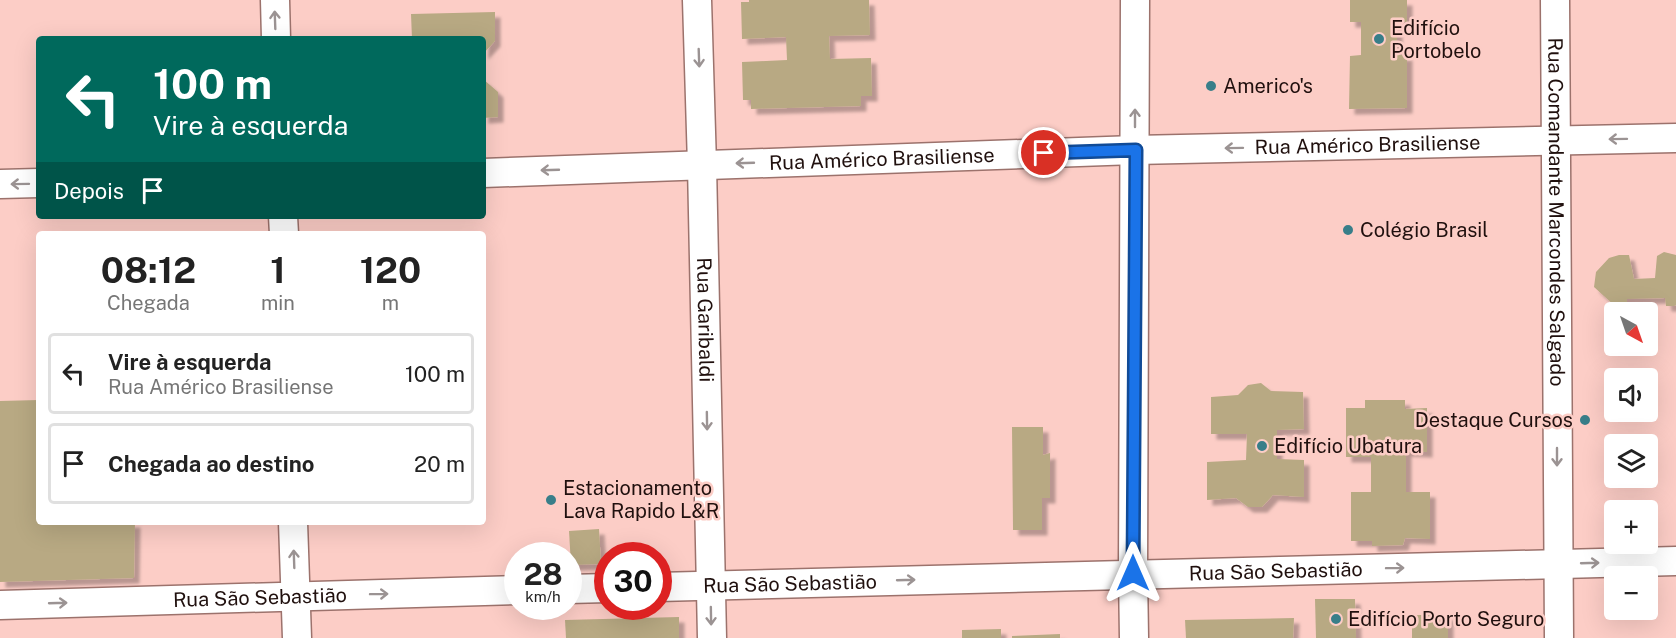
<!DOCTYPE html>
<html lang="pt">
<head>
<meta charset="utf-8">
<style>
  :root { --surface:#fff; --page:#f6f6f6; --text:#222; --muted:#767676; --line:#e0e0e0 }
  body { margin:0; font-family:"Public Sans",sans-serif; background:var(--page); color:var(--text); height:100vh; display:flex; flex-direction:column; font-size:22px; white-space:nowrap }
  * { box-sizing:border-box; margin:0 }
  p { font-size:20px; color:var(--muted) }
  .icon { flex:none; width:33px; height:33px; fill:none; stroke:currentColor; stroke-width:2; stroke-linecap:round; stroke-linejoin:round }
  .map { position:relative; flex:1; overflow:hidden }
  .drawer { position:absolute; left:36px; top:231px; width:450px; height:294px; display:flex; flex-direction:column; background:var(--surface); border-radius:6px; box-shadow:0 6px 24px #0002 }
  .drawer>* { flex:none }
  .guide { position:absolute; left:36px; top:36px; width:450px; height:183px; border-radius:6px; box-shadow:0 6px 24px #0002; background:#00695c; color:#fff; overflow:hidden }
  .needle { width:39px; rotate:140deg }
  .buttons { position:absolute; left:1604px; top:302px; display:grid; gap:12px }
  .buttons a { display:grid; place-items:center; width:54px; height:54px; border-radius:6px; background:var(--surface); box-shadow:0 6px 24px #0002; font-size:30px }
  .speed { position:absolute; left:504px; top:542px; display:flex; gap:12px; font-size:30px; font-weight:700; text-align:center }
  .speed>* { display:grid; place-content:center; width:78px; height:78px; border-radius:50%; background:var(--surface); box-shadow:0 6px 24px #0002; line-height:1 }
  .speed small { font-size:15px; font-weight:400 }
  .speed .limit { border:9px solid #d22; background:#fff; color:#111 }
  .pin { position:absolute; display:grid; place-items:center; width:51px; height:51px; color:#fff; margin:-26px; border:3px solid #fff; border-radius:50%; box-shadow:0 2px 6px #0007 }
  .me { position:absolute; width:66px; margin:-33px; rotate:0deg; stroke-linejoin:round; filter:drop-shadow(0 0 4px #0008) }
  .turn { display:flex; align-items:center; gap:21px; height:126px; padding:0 18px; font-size:27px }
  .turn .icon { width:78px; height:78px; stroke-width:2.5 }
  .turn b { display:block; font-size:42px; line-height:51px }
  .then { display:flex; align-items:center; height:57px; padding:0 18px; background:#0003; gap:12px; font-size:22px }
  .eta { display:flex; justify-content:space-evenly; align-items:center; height:102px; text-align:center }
  .eta b { font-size:36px; font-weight:700; line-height:42px }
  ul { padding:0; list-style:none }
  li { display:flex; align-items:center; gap:18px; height:81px; margin:0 12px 9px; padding:0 6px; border:3px solid var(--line); border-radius:6px }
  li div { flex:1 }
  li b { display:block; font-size:22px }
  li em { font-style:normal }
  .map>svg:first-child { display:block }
</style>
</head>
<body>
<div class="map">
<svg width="1676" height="638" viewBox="0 0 1676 638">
  <defs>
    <filter id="shadow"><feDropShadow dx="5.5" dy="5.5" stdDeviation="1.5" flood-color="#0004"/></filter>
  </defs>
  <rect width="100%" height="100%" fill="#fccdc6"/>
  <g fill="#b8a983" filter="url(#shadow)">
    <path d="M 749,0 L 869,0 L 870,35 L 829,36 L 830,59 L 871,58 L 872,96 L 861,96 L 861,106 L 751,109 L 751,100 L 743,100 L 742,62 L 787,60 L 786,37 L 742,39 L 741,2 L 749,2 Z"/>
    <path d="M 1350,0 L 1407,0 L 1407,22 L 1397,22 L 1397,55 L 1407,55 L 1407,108 L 1349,109 L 1350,56 L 1361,55 L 1361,22 L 1350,22 Z"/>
    <path d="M 495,12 L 495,41 L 483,54 L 483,39 L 412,39 L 411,14 Z"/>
    <path d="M 483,79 L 498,92 L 498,117 L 483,118 Z"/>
    <path d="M 1664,252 L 1676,255 L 1676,305 L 1674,306 L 1666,306 L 1665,298 L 1627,299 L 1627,305 L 1615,306 L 1594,287 L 1596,272 L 1609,258 L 1619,255 L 1629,255 L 1634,279 L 1655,278 L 1657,256 Z"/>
    <path d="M 1261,383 L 1271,391 L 1303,392 L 1304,429 L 1277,430 L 1277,459 L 1304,460 L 1304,497 L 1273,495 L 1262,507 L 1248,507 L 1236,498 L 1207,500 L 1207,462 L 1246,460 L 1247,434 L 1211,434 L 1211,397 L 1238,395 L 1248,385 Z"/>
    <path d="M 39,400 L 39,522 L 135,522 L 134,578 L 0,582 L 0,401 Z"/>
    <path d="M 1365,400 L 1405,400 L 1405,409 L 1427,408 L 1427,452 L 1406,451 L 1406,492 L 1430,492 L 1430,539 L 1405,538 L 1403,545 L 1372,546 L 1372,541 L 1351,541 L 1351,492 L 1371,492 L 1371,457 L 1346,457 L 1346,408 L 1365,408 Z"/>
    <path d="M 1012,427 L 1043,427 L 1043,455 L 1050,453 L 1050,498 L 1042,498 L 1042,530 L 1013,530 Z"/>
    <path d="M 599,529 L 601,564 L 571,565 L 569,531 Z"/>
    <path d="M 1315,599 L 1355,599 L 1356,638 L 1316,638 Z"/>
    <rect x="1412" y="615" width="36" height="23"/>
    <path d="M 679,617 L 679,638 L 566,638 L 565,620 Z"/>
    <path d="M 1294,618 L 1293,638 L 1186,638 L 1185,620 Z"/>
    <path d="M 1001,629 L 1001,638 L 962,638 L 962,630 Z"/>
    <path d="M 1060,634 L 1060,638 L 1012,638 L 1012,636 Z"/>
  </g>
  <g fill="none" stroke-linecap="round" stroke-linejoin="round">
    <g stroke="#9c726c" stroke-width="31">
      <g id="street">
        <path d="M 275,0 L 276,39"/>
        <path id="s1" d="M 697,0 L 702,165 L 712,638"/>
        <path id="s2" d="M 1555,0 L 1559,638"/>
        <path id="s3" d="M 483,173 L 1135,150 L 1676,138"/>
        <path d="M 0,184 L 39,183"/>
        <path d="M 283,216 L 284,234"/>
        <path d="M 293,522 L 297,638"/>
        <path id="s4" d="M 658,587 L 1676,561"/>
        <path d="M 568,589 L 608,588"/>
        <path id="s5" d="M 0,605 L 518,590"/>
        <path d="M 1134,638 L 1133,573 L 1135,0"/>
      </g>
    </g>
    <use href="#street" stroke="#fff" stroke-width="28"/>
  </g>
  <defs><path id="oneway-shaft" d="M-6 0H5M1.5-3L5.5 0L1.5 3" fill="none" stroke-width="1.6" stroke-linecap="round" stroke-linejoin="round" transform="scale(1.5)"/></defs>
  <g stroke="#9b9393">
    <use href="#oneway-shaft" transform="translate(275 20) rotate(-92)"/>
    <use href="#oneway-shaft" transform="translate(699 58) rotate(88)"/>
    <use href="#oneway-shaft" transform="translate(1135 118) rotate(-90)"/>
    <use href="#oneway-shaft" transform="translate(1618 139) rotate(179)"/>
    <use href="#oneway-shaft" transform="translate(1234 148) rotate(179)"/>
    <use href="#oneway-shaft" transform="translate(745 163) rotate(178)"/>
    <use href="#oneway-shaft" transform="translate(550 170) rotate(178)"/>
    <use href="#oneway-shaft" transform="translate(20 184) rotate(179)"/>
    <use href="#oneway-shaft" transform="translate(707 421) rotate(89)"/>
    <use href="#oneway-shaft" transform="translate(1557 457) rotate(90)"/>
    <use href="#oneway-shaft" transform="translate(294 559) rotate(-92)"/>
    <use href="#oneway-shaft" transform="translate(1590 563) rotate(-2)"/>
    <use href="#oneway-shaft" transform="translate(1395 568) rotate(-1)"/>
    <use href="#oneway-shaft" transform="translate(906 580) rotate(-2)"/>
    <use href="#oneway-shaft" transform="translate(379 594) rotate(-1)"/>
    <use href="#oneway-shaft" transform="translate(58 603) rotate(-2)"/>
    <use href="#oneway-shaft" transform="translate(711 616) rotate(89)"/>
  </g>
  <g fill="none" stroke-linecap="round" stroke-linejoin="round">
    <g stroke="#114b97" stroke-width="15">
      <path id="route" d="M 1044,153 L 1136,150 L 1133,573"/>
    </g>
    <use href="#route" stroke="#1a73e8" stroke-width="10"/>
  </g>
  <g fill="#387e89" stroke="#fccdc6" stroke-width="2">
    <circle cx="1379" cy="39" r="6"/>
    <circle cx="1211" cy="86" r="6"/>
    <circle cx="1348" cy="230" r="6"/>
    <circle cx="1585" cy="420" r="6"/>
    <circle cx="1262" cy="446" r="6"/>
    <circle cx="551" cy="500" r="6"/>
    <circle cx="1336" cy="619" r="6"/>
  </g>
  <g text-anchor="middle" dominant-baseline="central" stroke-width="5" stroke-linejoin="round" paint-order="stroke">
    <g font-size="20" fill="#20100e" stroke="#fccdc6" text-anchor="start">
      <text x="1391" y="28">Edifício<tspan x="1391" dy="23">Portobelo</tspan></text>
      <text x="1223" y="86">Americo's</text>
      <text x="1360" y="230">Colégio Brasil</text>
      <text x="1573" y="420" text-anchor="end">Destaque Cursos</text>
      <text x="1274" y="446">Edifício Ubatura</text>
      <text x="563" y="488">Estacionamento<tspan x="563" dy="23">Lava Rapido L&amp;R</tspan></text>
      <text x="1348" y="619">Edifício Porto Seguro</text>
    </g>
    <g font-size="20" fill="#20100e" stroke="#fccdc6">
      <text stroke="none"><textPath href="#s3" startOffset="885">Rua Américo Brasiliense</textPath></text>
      <text stroke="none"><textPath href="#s3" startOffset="399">Rua Américo Brasiliense</textPath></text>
      <text stroke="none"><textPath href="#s2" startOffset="212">Rua Comandante Marcondes Salgado</textPath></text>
      <text stroke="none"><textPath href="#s1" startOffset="320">Rua Garibaldi</textPath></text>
      <text stroke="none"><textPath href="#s4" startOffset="618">Rua São Sebastião</textPath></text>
      <text stroke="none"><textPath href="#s4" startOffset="132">Rua São Sebastião</textPath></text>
      <text stroke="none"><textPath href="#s5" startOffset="260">Rua São Sebastião</textPath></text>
    </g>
  </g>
</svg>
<div class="buttons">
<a><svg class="needle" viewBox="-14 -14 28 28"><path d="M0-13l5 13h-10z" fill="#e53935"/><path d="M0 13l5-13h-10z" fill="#767676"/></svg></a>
<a><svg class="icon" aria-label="sound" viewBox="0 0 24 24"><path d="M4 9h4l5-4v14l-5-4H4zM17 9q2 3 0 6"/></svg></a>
<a><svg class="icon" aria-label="layers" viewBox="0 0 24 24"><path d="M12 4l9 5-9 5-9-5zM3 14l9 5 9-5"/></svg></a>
<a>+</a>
<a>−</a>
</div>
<div class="speed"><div>28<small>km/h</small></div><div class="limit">30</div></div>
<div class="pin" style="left:1044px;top:153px;background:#d93025"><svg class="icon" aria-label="arrive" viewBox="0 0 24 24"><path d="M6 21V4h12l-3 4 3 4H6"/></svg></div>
<svg class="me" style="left:1133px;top:573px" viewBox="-20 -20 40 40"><path d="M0-17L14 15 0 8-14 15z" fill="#1a73e8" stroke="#fff" stroke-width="4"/></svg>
<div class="guide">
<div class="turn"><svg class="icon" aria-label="left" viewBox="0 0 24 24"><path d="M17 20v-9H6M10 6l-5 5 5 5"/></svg><div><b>100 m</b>Vire à esquerda</div></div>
<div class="then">Depois<svg class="icon" aria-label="arrive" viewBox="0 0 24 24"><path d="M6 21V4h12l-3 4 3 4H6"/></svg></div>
</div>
<section class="drawer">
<div class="eta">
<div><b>08:12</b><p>Chegada</p></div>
<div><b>1</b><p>min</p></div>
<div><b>120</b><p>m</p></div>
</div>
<ul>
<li><svg class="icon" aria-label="left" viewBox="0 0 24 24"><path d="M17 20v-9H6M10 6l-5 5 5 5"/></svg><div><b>Vire à esquerda</b><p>Rua Américo Brasiliense</p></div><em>100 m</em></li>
<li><svg class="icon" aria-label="arrive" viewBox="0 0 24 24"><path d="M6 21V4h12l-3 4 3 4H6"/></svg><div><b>Chegada ao destino</b></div><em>20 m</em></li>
</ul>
</section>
</div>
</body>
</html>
